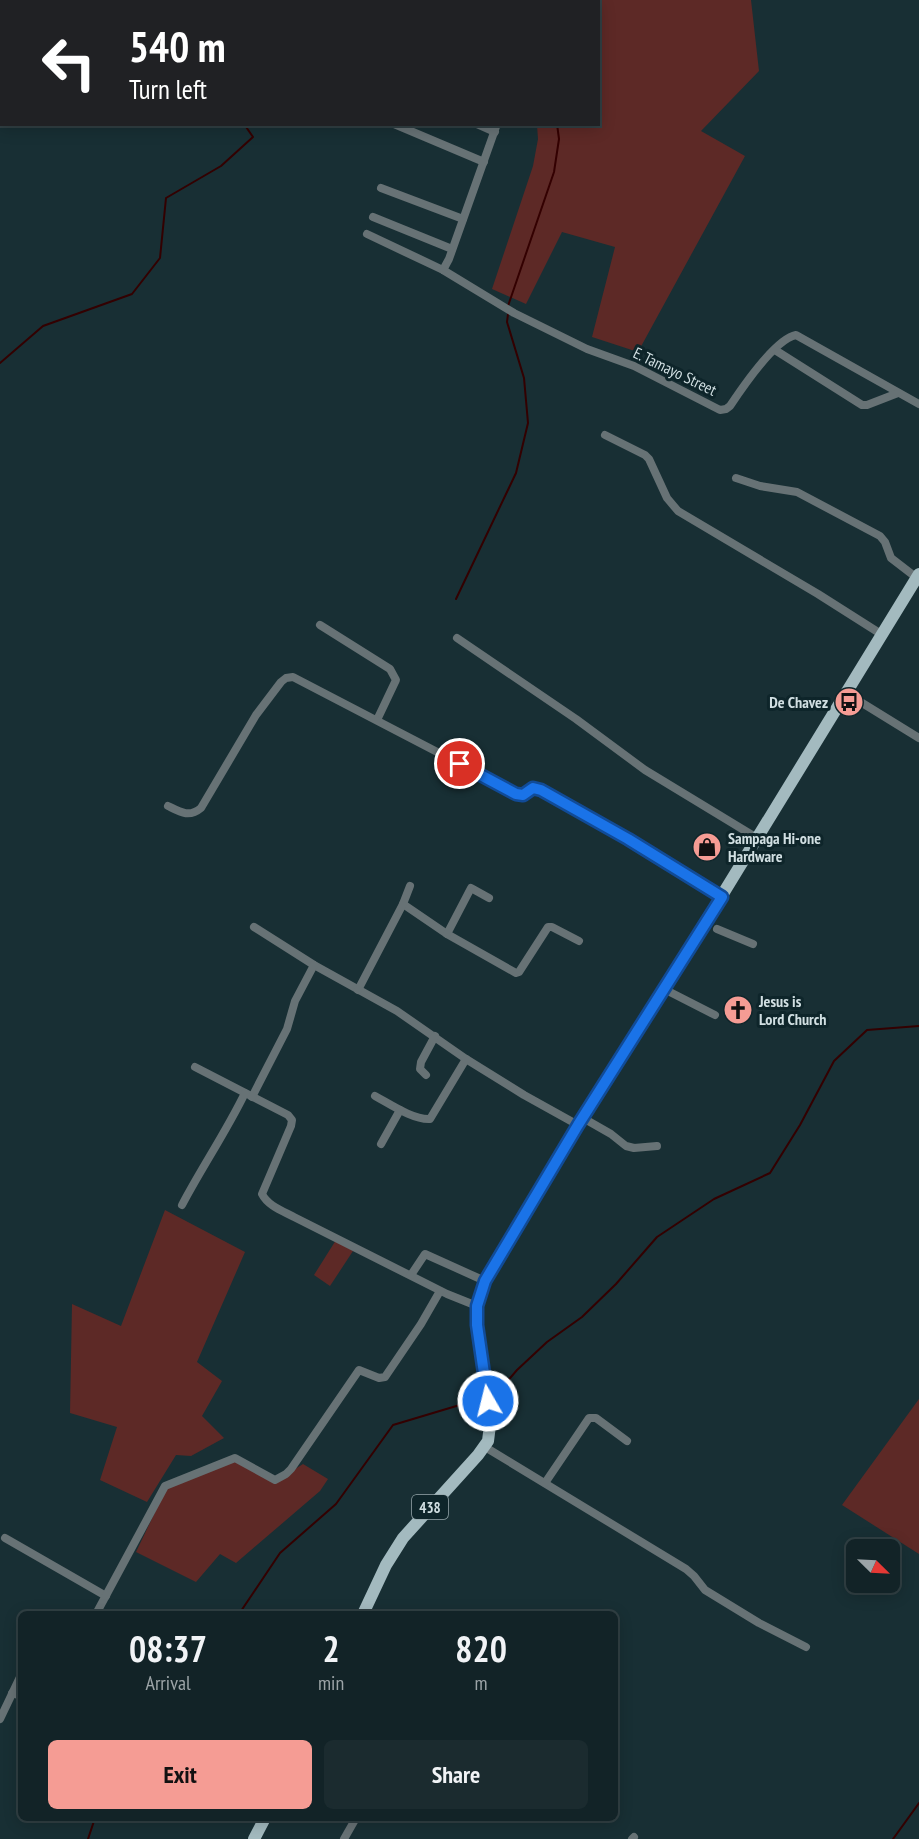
<!DOCTYPE html>
<html lang="en">
<head>
<meta charset="utf-8">
<style>
  :root { --surface:#122327; --page:#1b2b2f; --text:#f1f3f6; --muted:#9ca4a7; --line:#314044; --accent:#f59c94 }
  body { margin:0; font-family:"PT Sans Narrow",sans-serif; background:var(--page); color:var(--text); height:100vh; display:flex; flex-direction:column; font-size:22px; white-space:nowrap }
  * { box-sizing:border-box; margin:0 }
  p { font-size:20px; color:var(--muted) }
  .icon { flex:none; width:33px; height:33px; fill:none; stroke:currentColor; stroke-width:2; stroke-linecap:round; stroke-linejoin:round }
  .map { position:relative; flex:1; overflow:hidden }
  .sheet { position:absolute; left:18px; top:1611px; width:600px; height:210px; display:flex; flex-direction:column; background:var(--surface); border-radius:9px; box-shadow:0 3px 15px #0003,0 0 0 2px var(--line) }
  .sheet>* { flex:none }
  .guide { position:absolute; left:0px; top:0px; width:600px; height:126px; box-shadow:0 3px 15px #0003,0 0 0 2px var(--line); background:#202124; color:#fff; overflow:hidden }
  .needle { width:39px; rotate:114deg }
  .controls { position:absolute; left:846px; top:1539px; display:grid; gap:12px }
  .controls a { display:grid; place-items:center; width:54px; height:54px; border-radius:9px; background:var(--surface); box-shadow:0 3px 15px #0003,0 0 0 2px var(--line); font-size:30px }
  .pin { position:absolute; display:grid; place-items:center; width:51px; height:51px; color:#fff; margin:-26px; border:3px solid #fff; border-radius:50%; box-shadow:0 2px 6px #0007 }
  .me { position:absolute; width:66px; margin:-33px; rotate:352deg; stroke-linejoin:round; filter:drop-shadow(0 0 4px #0008) }
  .turn { display:flex; align-items:center; gap:21px; height:126px; padding:0 30px; font-size:27px }
  .turn .icon { width:78px; height:78px; stroke-width:2.5 }
  .turn b { display:block; font-size:42px; line-height:51px }
  .eta { display:flex; justify-content:space-evenly; align-items:center; height:102px; text-align:center }
  .eta b { font-size:36px; font-weight:600; line-height:42px }
  .button { display:flex; gap:12px; margin-top:auto; padding:12px 30px }
  .button a { flex:1; height:69px; border-radius:9px; background:var(--accent); color:#111; font-size:24px; font-weight:600; line-height:69px; text-align:center }
  .button a+a { background:var(--page); color:var(--text) }
  .map>svg:first-child { display:block }
</style>
</head>
<body>
<div class="map">
<svg width="919" height="1839" viewBox="0 0 919 1839">
  <rect width="100%" height="100%" fill="#182f34"/>
  <g fill="#5d2926">
    <path d="M 340,0 L 438,0 L 438,2 L 339,1 Z"/>
    <path d="M 515,0 L 751,0 L 759,71 L 701,131 L 745,156 L 638,352 L 592,337 L 615,247 L 562,232 L 526,304 L 492,289 L 533,166 L 538,139 L 537,125 L 598,124 L 598,2 L 515,2 Z"/>
    <path d="M 165,1210 L 245,1252 L 197,1362 L 222,1381 L 202,1416 L 224,1438 L 191,1456 L 176,1455 L 147,1502 L 100,1480 L 117,1427 L 70,1413 L 72,1304 L 121,1326 Z"/>
    <path d="M 336,1240 L 353,1251 L 330,1286 L 314,1275 Z"/>
    <path d="M 919,1399 L 919,1554 L 842,1505 Z"/>
    <path d="M 234,1458 L 276,1481 L 303,1464 L 328,1479 L 320,1491 L 236,1563 L 220,1554 L 196,1582 L 136,1552 L 168,1485 Z"/>
  </g>
  <g fill="none" stroke-linecap="round" stroke-linejoin="round">
    <g stroke="#330001" stroke-width="2">
      <path d="M 542,0 L 542,2"/>
      <path d="M 325,2 L 327,0"/>
      <path d="M 508,306 L 554,172 L 559,139 L 557,124"/>
      <path d="M 0,363 L 43,326 L 132,294 L 160,258 L 166,198 L 221,166 L 253,137 L 244,124"/>
      <path d="M 456,599 L 516,473 L 528,423 L 524,378 L 507,322 L 508,314"/>
      <path d="M 499,1391 L 517,1370 L 547,1342 L 582,1317 L 616,1284 L 657,1237 L 714,1199 L 770,1173 L 800,1125 L 834,1061 L 867,1030 L 919,1026"/>
      <path d="M 239,1614 L 280,1553 L 336,1504 L 393,1425 L 473,1401"/>
      <path d="M 88,1839 L 95,1818"/>
      <path d="M 893,1839 L 919,1803"/>
    </g>
    <g stroke="#677275" stroke-width="8">
      <path d="M 394,124 L 484,162"/>
      <path d="M 477,124 L 495,132"/>
      <path d="M 381,188 L 463,219"/>
      <path d="M 373,217 L 452,249"/>
      <path d="M 367,234 L 443,270 L 514,313 L 587,349 L 634,366 L 720,410 L 726,409 L 730,406 C 742,388 775,339 796,335 L 919,404"/>
      <path d="M 443,270 L 449,259 L 497,124"/>
      <path d="M 775,350 L 862,405 L 867,405 L 898,393"/>
      <path d="M 605,435 L 645,455 L 649,459 L 667,498 L 678,511 L 818,594 L 881,634"/>
      <path d="M 736,478 L 760,486 L 797,492 L 880,536 L 885,542 L 891,558 L 917,578"/>
      <path d="M 320,625 L 390,669 L 396,680 L 377,720"/>
      <path d="M 457,638 L 576,719 L 645,770 L 757,838"/>
      <path d="M 846,693 L 919,738"/>
      <path d="M 168,806 C 180,812 189,818 201,808 L 256,715 L 281,682 L 286,678 L 293,677 L 516,793 L 523,795 L 533,788 L 541,790 L 628,839 L 721,897"/>
      <path d="M 403,904 L 447,934 L 516,973 L 519,972 L 548,927 L 552,927 L 579,941"/>
      <path d="M 254,927 L 314,965 L 397,1011 L 466,1059 L 524,1095 L 578,1125"/>
      <path d="M 717,929 L 753,944"/>
      <path d="M 447,934 L 471,888 L 489,898"/>
      <path d="M 664,989 L 715,1015"/>
      <path d="M 358,990 L 403,904 L 410,886"/>
      <path d="M 195,1067 L 288,1115 L 292,1120 L 291,1126 L 262,1194 C 268,1206 283,1211 294,1217 L 447,1294 L 477,1306"/>
      <path d="M 426,1075 L 420,1069 L 421,1062 L 435,1036"/>
      <path d="M 375,1096 C 390,1104 413,1120 430,1119 L 466,1059"/>
      <path d="M 252,1097 L 287,1029 L 295,1001 L 314,965"/>
      <path d="M 583,1118 L 611,1134 L 626,1146 L 634,1148 L 657,1146"/>
      <path d="M 381,1144 L 400,1110"/>
      <path d="M 182,1205 C 202,1167 226,1132 245,1093"/>
      <path d="M 411,1275 L 425,1254 L 485,1281"/>
      <path d="M 485,1447 L 686,1569 L 694,1576 L 705,1590 L 759,1623 L 806,1647"/>
      <path d="M 545,1483 L 589,1418 L 596,1418 L 627,1441"/>
      <path d="M 5,1538 L 106,1596"/>
      <path d="M 96,1614 L 165,1486 L 235,1458 L 275,1480 L 286,1474 L 291,1469 L 359,1370 L 379,1378 L 385,1377 L 421,1324 L 440,1291"/>
      <path d="M 12,1693 L 21,1696"/>
      <path d="M 0,1719 L 21,1675"/>
      <path d="M 344,1839 L 356,1818"/>
      <path d="M 632,1839 L 634,1837"/>
    </g>
    <g stroke="#a3babf" stroke-width="12">
      <path d="M 363,1614 L 386,1565 L 403,1538 L 478,1455 L 488,1441 L 490,1425 L 477,1325 L 477,1306 L 485,1281 L 578,1125 L 721,897 L 919,574"/>
      <path d="M 254,1839 L 265,1818"/>
    </g>
  </g>
  <g fill="none" stroke-linecap="round" stroke-linejoin="round">
    <g stroke="#114b97" stroke-width="15">
      <path id="route" d="M 460,764 L 516,794 L 523,795 L 533,788 L 541,790 L 628,839 L 722,897 L 578,1125 L 485,1281 L 477,1306 L 477,1325 L 488,1401"/>
    </g>
    <use href="#route" stroke="#1a73e8" stroke-width="10"/>
  </g>
  <defs>
    <g id="bus-disc" transform="scale(1.5)"><circle r="9.5" fill="#f59c94" stroke="#0e252a"/><path d="M-5-6H5V4H4V6H2V4H-2V6H-4V4H-5ZM-3.5-4V0h7V-4ZM-3.5 1.2v1.5H-2V1.2ZM2 1.2v1.5H3.5V1.2Z" fill="#111"/></g>
    <g id="shop-disc" transform="scale(1.5)"><circle r="9.5" fill="#f59c94" stroke="#0e252a"/><path d="M-5-2.5h2.3a2.7 3.5 0 0 1 5.4 0H5L5.5 6h-11ZM-1.5-2.5h3a1.5 2.3 0 0 0-3 0Z" fill="#111"/></g>
    <g id="church-disc" transform="scale(1.5)"><circle r="9.5" fill="#f59c94" stroke="#0e252a"/><path d="M-1.2-6h2.4v3.5h3.3v2.4h-3.3V6h-2.4V-.1h-3.3v-2.4h3.3Z" fill="#111"/></g>
  </defs>
  <g fill-rule="evenodd">
    <use href="#bus-disc" x="849" y="702"/>
    <use href="#shop-disc" x="707" y="847"/>
    <use href="#church-disc" x="738" y="1010"/>
  </g>
  <g text-anchor="middle" dominant-baseline="central" stroke-width="6" stroke-linejoin="round" paint-order="stroke">
    <rect fill="#0e252a" stroke="#96a7ab" stroke-width="1.5" x="412" y="1495" width="36" height="24" rx="4.5"/>
    <g font-size="15" font-weight="bold" fill="#d1dfe2">
      <text x="430" y="1507">438</text>
    </g>
    <g font-size="16" fill="#d1dfe2" stroke="#0e252a">
      <text transform="translate(675 371) rotate(26)">E. Tamayo Street</text>
    </g>
    <g font-size="16" font-weight="bold" fill="#d1dfe2" stroke="#0e252a" text-anchor="start">
      <text x="828" y="702" text-anchor="end">De Chavez</text>
      <text x="728" y="838">Sampaga Hi-one<tspan x="728" dy="18">Hardware</tspan></text>
      <text x="759" y="1001">Jesus is<tspan x="759" dy="18">Lord Church</tspan></text>
    </g>
  </g>
</svg>
<div class="controls">
<a><svg class="needle" viewBox="-14 -14 28 28"><path d="M0-13l5 13h-10z" fill="#e53935"/><path d="M0 13l5-13h-10z" fill="#9ca4a7"/></svg></a>
</div>
<div class="pin" style="left:460px;top:764px;background:#d93025"><svg class="icon" aria-label="arrive" viewBox="0 0 24 24"><path d="M6 21V4h12l-3 4 3 4H6"/></svg></div>
<svg class="me" style="left:488px;top:1401px" viewBox="-20 -20 40 40"><circle r="17" fill="#1a73e8" stroke="#fff" stroke-width="3"/><path d="M0-11L8 9 0 5-8 9z" fill="#fff"/></svg>
<div class="guide">
<div class="turn"><svg class="icon" aria-label="left" viewBox="0 0 24 24"><path d="M17 20v-9H6M10 6l-5 5 5 5"/></svg><div><b>540 m</b>Turn left</div></div>
</div>
<section class="sheet">
<div class="eta">
<div><b>08:37</b><p>Arrival</p></div>
<div><b>2</b><p>min</p></div>
<div><b>820</b><p>m</p></div>
</div>
<div class="button"><a>Exit</a><a>Share</a></div>
</section>
</div>
</body>
</html>
